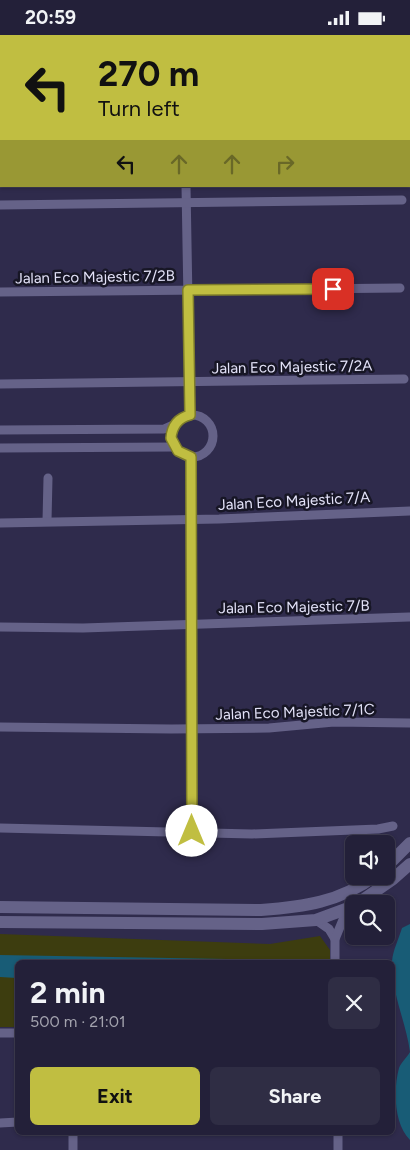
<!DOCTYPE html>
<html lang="en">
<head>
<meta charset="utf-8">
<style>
  :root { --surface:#232039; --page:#2f2d44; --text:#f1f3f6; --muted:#a3a3ae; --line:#403e53; --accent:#c0be41 }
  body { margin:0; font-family:Figtree,sans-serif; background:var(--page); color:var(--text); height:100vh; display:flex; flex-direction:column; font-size:19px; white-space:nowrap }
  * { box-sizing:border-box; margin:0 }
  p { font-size:16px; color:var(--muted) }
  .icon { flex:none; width:28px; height:28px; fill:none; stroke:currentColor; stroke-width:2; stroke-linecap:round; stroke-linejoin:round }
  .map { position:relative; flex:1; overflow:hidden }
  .side { position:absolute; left:15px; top:925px; width:380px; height:175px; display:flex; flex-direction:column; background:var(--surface); border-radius:8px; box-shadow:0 1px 4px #0004,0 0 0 1px var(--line) }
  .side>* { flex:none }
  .banner { position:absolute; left:0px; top:0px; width:410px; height:152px; box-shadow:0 1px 4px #0004,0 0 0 1px var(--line); background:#c0be41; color:#111; overflow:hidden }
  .fabs { position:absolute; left:345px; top:800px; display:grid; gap:10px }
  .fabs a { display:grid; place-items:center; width:50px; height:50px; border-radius:8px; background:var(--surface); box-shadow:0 1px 4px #0004,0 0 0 1px var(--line); font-size:25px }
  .pin { position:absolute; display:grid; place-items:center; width:42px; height:42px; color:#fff; margin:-21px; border-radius:10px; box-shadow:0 2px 8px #0006 }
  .me { position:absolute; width:55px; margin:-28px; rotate:0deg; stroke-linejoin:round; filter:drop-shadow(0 0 4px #0008) }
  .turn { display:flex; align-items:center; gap:18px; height:105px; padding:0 15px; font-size:22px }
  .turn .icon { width:65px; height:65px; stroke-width:2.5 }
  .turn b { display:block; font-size:35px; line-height:42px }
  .lanes { display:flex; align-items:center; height:48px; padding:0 15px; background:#0003; justify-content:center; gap:25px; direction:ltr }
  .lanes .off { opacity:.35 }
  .round { display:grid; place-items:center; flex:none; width:52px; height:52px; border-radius:8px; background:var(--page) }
  .headline { display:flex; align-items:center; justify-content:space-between; height:85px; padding:0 15px }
  h1 { font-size:30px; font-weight:700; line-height:38px }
  .button { display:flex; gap:10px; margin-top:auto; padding:10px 15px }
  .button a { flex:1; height:58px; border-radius:8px; background:var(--accent); color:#111; font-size:20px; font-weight:700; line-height:58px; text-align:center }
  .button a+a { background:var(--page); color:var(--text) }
  .status { display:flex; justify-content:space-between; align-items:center; height:35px; padding:0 25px; background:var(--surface); direction:ltr }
  .status svg { height:14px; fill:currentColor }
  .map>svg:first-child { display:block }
</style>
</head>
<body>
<div class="status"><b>20:59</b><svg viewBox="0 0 49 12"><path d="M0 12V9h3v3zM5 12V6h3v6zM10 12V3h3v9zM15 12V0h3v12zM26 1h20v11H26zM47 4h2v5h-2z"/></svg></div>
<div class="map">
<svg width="410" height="1115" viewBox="0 0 410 1115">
  <rect width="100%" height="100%" fill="#2f2b4c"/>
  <path fill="#3d3d0f" d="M 0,899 L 270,909 L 320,901 L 330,915 L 330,928 L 18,928 L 17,992 L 0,992 Z"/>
  <g fill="#185c76">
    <path d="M 410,889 L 410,1105 C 394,1089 393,1055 399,1033 C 401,1028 407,1022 410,1017 C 406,987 391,957 392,926 C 393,915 399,903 402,893 Z"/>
    <path d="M 0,920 L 277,925 L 294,927 L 18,928 L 17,943 L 0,942 Z"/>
  </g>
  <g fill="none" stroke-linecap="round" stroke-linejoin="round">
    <g stroke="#656288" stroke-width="9">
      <path d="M 184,0 L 184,1"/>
      <path d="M 0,84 L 1,84"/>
      <path d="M 186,151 L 190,381"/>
      <path d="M 0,170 L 402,165"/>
      <path d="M 0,257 L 400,253"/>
      <path d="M 0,349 L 404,344"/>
      <circle cx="192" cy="401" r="21"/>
      <path d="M 0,395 L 164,394 L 175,389"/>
      <path d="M 0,413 L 175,412"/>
      <path d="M 191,422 L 192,796"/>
      <path d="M 47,486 L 48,443"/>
      <path d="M 0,488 L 219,484 L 410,476"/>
      <path d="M 0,592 L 83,593 L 409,582"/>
      <path d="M 0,692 L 171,694 L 269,693 L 334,687 L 410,688"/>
      <path d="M 0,793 L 252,799 L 378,794 L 393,791"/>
      <path d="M 316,885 L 329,894 L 335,904"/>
      <path d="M 335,928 L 335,904 L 347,875"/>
      <path d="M 0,998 L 18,998"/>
      <path d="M 0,1088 L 18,1087"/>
      <path d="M 338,1098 L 338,1115"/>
      <path d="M 73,1115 L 73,1098"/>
    </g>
    <g stroke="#656288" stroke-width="12">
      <path d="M 386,832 L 410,808"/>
      <path d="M 357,869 L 393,844 L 410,829"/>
      <path d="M 0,872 L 261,875 C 303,872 340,867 375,841"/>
      <path d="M 0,887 L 262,889 L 316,885 L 354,871"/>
    </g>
  </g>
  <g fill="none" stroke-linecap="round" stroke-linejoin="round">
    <g stroke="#7d7c2a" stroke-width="12">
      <path id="route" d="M 192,796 L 191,422 L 178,416 L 171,403 C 172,391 178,383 190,380 L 188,255 L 333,254"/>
    </g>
    <use href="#route" stroke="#c0be41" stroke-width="9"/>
  </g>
  <g text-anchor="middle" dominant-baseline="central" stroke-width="5" stroke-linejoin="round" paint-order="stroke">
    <g font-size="15" fill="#e3e2f8" stroke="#171625">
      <text transform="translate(95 242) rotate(-1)">Jalan Eco Majestic 7/2B</text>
      <text transform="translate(292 332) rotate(-1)">Jalan Eco Majestic 7/2A</text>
      <text transform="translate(294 466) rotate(-3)">Jalan Eco Majestic 7/A</text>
      <text transform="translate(294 572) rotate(-1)">Jalan Eco Majestic 7/B</text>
      <text transform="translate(295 677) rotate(-2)">Jalan Eco Majestic 7/1C</text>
    </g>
  </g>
</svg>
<div class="fabs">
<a><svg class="icon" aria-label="sound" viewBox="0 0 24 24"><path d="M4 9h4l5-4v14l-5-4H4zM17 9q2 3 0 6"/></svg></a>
<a><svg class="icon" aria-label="search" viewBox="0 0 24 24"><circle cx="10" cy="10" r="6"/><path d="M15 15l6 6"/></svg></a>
</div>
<div class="pin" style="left:333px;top:254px;background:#d93025"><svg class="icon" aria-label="arrive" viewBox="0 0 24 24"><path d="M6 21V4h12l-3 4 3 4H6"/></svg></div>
<svg class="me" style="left:192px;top:796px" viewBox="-20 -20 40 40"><circle r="19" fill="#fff"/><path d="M0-13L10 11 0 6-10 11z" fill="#c0be41"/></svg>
<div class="banner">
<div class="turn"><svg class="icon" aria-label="left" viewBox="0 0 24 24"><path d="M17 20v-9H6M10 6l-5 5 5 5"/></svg><div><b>270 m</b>Turn left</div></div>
<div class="lanes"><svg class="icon" aria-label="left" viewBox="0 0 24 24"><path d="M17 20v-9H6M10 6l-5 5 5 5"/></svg><svg class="icon off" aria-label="ahead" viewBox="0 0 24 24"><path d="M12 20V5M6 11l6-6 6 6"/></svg><svg class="icon off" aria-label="ahead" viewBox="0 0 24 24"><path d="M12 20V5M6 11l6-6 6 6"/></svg><svg class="icon off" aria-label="right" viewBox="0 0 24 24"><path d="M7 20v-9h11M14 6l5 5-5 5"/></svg></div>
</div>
<section class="side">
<div class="headline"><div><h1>2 min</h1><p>500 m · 21:01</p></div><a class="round"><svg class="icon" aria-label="close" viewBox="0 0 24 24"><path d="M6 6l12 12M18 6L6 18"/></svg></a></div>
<div class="button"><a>Exit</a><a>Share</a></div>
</section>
</div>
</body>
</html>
